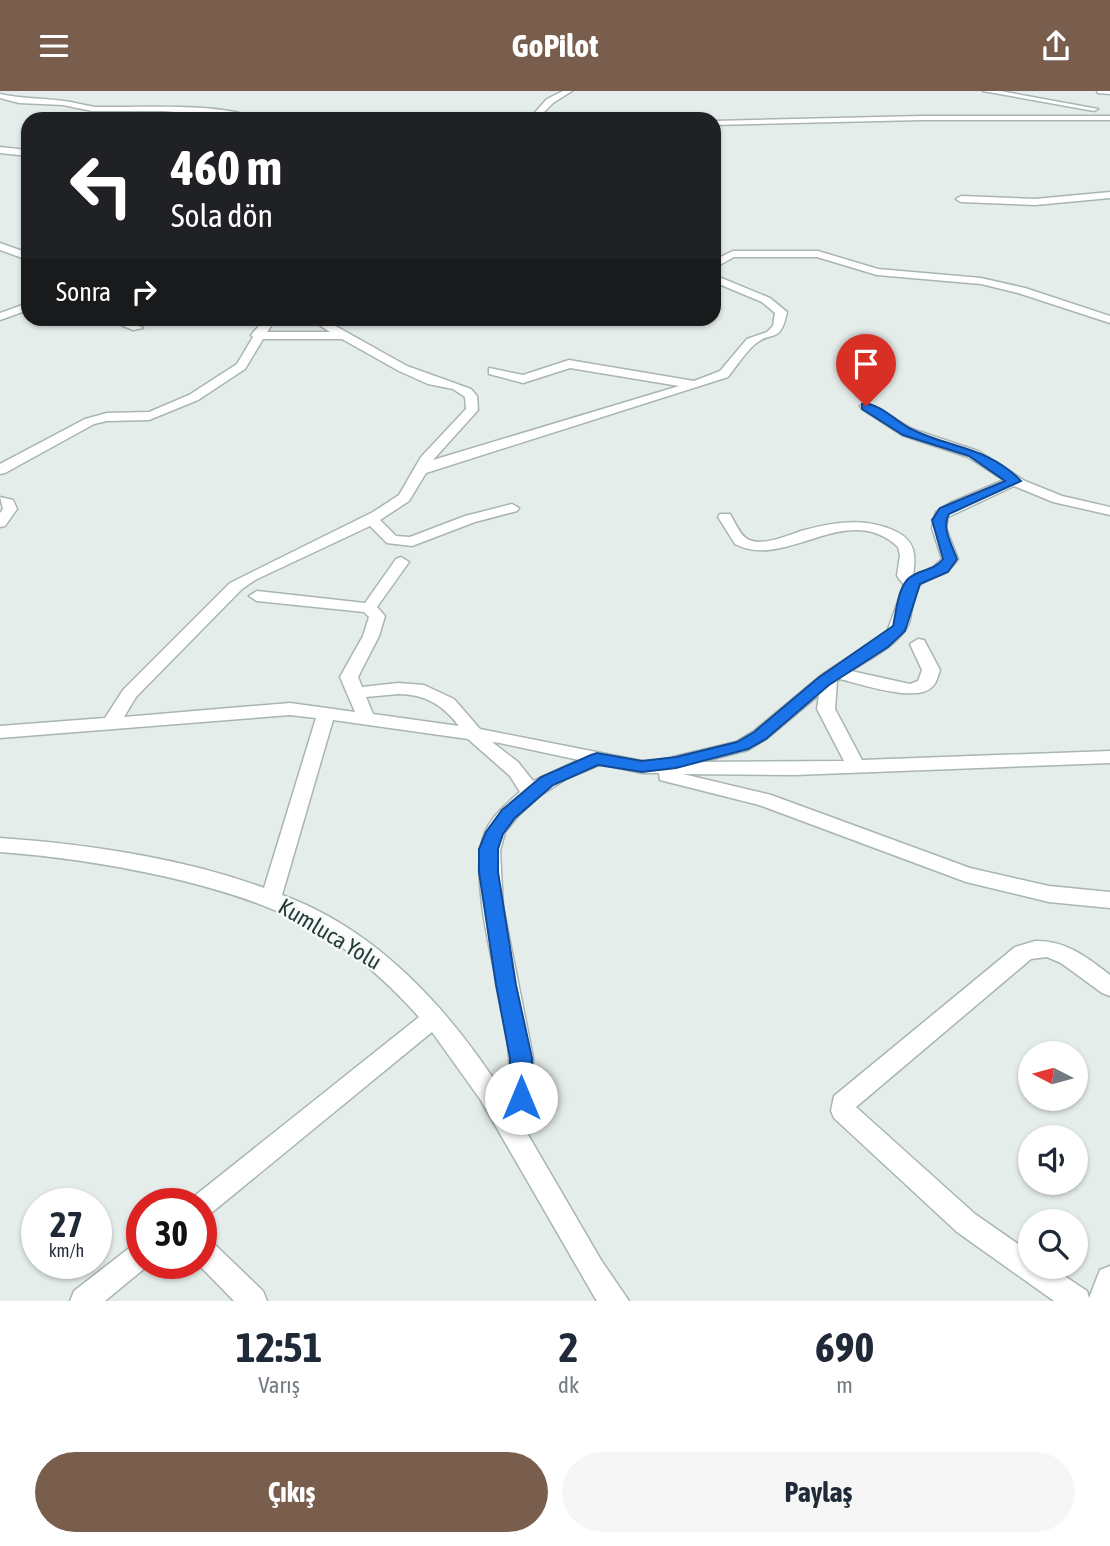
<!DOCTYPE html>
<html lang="tr">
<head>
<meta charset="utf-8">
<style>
  :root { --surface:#fff; --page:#f6f6f7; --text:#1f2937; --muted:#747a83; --accent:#795e4e }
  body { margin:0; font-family:"Asap Condensed",sans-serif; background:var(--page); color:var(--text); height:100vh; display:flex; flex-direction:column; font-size:26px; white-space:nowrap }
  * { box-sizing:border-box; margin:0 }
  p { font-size:23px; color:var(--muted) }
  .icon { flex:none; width:38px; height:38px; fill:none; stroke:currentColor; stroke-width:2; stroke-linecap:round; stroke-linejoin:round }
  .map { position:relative; height:1210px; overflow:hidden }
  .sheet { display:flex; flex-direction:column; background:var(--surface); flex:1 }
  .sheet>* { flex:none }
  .top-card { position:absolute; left:21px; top:21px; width:700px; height:214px; border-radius:21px; box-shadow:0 2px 5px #0004; background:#202124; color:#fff; overflow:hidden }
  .needle { width:46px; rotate:276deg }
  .controls { position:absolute; left:1018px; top:950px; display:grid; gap:14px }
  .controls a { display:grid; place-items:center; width:70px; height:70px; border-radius:50%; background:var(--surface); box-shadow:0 2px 5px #0004; font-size:35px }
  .speed { position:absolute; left:21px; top:1097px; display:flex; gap:14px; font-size:35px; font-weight:700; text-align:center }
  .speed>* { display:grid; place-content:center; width:91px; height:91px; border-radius:50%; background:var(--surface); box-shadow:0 2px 5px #0004; line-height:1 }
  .speed small { font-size:18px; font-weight:400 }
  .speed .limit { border:10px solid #d22; background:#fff; color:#111 }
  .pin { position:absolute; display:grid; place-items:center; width:60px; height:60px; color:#fff; margin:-72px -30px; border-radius:50% 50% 50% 0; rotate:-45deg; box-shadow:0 0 7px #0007 }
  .pin .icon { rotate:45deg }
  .me { position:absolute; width:77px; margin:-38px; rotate:0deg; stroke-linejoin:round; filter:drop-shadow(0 0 5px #0008) }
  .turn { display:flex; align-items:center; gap:24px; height:147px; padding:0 35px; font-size:32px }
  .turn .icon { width:91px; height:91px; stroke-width:2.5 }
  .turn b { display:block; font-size:49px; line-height:60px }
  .then { display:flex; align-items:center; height:66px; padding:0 35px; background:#0003; gap:14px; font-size:26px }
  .eta { display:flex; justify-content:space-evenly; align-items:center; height:119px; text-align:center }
  .eta b { font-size:42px; font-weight:700; line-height:49px }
  .primary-button { display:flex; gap:14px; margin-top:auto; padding:14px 35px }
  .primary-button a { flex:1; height:80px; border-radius:42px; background:var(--accent); color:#fff; font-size:28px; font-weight:700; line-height:80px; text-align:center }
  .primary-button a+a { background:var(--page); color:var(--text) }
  header { display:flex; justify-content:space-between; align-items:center; height:91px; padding:0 35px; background:var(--accent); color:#fff; font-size:32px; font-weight:700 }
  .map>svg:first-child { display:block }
</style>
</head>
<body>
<header><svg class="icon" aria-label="menu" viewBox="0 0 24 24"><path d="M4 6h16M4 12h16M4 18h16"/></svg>GoPilot<svg class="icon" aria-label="share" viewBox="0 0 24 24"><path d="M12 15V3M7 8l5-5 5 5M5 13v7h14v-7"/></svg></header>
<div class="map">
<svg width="1110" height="1210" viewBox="0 0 1110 1210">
  <rect width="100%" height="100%" fill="#e5edeb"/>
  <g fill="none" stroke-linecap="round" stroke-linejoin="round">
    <g stroke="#a8b5b3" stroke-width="3">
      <g id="minor">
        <path d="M 563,0 L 572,0 L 553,12 L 537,28 L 529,28 L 547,8 Z"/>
        <path d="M 983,0 L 1000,0 L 1098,18 L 1094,20 Z"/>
        <path d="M 1097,0 L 1110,0 L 1110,3 L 1098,2 Z"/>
        <path d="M 0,3 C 22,8 42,7 64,10 C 75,11 85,15 96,16 C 134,17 225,11 256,28 L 164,20 L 92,20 L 63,14 L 19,12 L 0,7 Z"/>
        <path d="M 921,25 L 1110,25 L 1110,29 L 921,29 L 714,34 L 714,30 Z"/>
        <path d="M 0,56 L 28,59 L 28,65 L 0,62 Z"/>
        <path d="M 1110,101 L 1110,107 L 1035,114 L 961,111 L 956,108 L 961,105 L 1035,108 Z"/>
        <path d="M 0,152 L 28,162 L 28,169 L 0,159 Z"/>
        <path d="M 733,160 L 818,160 L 878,178 L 981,187 L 1025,197 L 1110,225 L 1110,232 L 1018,202 L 981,193 L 877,184 L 817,166 L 734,166 L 714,177 L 714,169 Z"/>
        <path d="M 714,184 L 770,207 L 787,221 C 780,255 771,238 754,254 C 744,263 736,276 728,286 L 426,382 L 409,410 L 380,429 L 396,445 L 410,446 L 465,425 L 512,413 L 519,417 L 517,420 L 475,431 L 412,455 L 387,452 L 370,435 L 255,489 L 242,498 L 136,606 L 124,626 L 290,612 L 355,621 L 340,586 L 363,545 L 369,526 L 364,521 L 257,510 L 249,505 L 257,500 L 365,512 L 396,468 L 401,466 L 409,471 L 377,516 L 385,525 L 379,545 L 358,586 L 362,596 L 398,592 L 424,594 L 454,608 L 480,638 L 642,670 L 671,670 L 673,666 L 736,651 L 754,640 L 823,583 L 887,541 L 904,494 L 897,485 L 900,464 L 898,456 C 847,408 786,480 735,453 L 718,426 L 720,423 L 730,423 C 735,431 740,445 749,449 C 764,455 786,445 801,440 C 833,431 864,426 895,440 C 916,450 916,464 913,485 L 933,476 L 942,468 L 932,437 L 936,421 L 950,412 L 1004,389 L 968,366 L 902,344 L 862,318 L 860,315 L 866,311 L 912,338 L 978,360 L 1025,390 L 1062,405 L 1110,416 L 1110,424 L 1053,411 L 1014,395 L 948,426 L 946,437 L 958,468 C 946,487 930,482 919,495 C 911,505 913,520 909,532 C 900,554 870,567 851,580 L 910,593 L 918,590 L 922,579 L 910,553 L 918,548 L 924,549 L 940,579 C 938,584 937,591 933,595 C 918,613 861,593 840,588 L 837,590 L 835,618 L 862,669 L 1110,660 L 1110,672 L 795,684 L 683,683 L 771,704 L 970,777 L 1049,795 L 1110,801 L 1110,817 L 1049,811 L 966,791 L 759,714 L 660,689 L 659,682 L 642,682 L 601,673 L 566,688 L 541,704 L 518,725 L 505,741 L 500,760 L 503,816 L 533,966 L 533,996 L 527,1042 L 601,1169 L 629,1210 L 597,1210 L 595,1207 L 480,1008 L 432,941 L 210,1123 L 201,1127 L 201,1113 L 189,1113 L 192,1107 L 419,926 C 343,840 272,810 163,785 C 109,773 55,765 0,761 L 0,747 C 86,753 183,767 264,797 L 316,627 L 290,624 L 0,647 L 0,635 L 105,627 L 123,599 L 230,492 L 373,421 L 399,404 L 421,366 L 466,318 L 465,306 L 453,298 L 428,293 L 399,280 L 342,248 L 263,248 L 245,278 L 198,309 L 149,329 L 107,330 L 94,333 L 5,382 L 0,383 L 0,373 L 85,328 L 107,322 L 149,321 L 189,304 L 237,273 L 253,246 L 251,244 L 265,228 L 276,228 L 267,241 L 330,241 L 310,228 L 323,228 L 407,275 L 471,298 L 477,305 L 478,319 L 433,369 L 679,295 L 570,277 L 523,292 L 489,283 L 489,277 L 523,284 L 569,269 L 694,290 L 720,280 L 747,248 L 767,241 L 773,235 L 775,222 L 762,211 L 714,191 ZM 398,603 C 425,603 443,614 459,635 L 373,623 L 366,606 ZM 819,604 L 817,618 L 844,670 L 702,671 L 748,659 L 766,648 ZM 333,629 L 468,648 L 510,685 L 520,701 C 507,712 492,725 485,741 C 477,761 479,784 481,804 C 487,872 517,941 508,1010 C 454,924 381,840 282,804 ZM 492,651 L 500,652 L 579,669 L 533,690 L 518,671 Z"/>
        <path d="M 28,212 L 28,219 L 0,229 L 0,222 Z"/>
        <path d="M 107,228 L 122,228 L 143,237 L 133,239 Z"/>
        <path d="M 0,406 L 13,409 L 17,418 L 5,435 L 0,436 L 0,422 L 3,418 Z"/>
        <path d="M 1035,850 C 1065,849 1087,866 1110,884 L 1110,905 L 1102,902 L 1061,872 L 1047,866 L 1031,868 L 856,1016 L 975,1123 L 1031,1162 L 1031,1176 L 1051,1176 L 1087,1200 L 1089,1207 L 1100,1179 L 1110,1175 L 1110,1210 L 1054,1210 L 957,1141 L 834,1027 L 831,1020 L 834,1005 L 1015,856 Z"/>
        <path d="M 201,1145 L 210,1149 L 263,1200 L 267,1210 L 234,1210 L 197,1172 L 201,1172 Z"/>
        <path d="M 142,1150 L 142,1172 L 151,1172 L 105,1210 L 70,1210 L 74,1200 L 133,1154 Z"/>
      </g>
    </g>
    <use href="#minor" fill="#fff" fill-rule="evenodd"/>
  </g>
  <path fill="#1a73e8" stroke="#114b97" stroke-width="2" d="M 862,313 C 878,311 896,330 909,337 C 947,357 988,355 1021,390 L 949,423 C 941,436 952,454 957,468 L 948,481 L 920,493 L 905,540 L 888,556 L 829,594 L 766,648 L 748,658 L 676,677 L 642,681 L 598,674 L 553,694 L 515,727 L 503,743 L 498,758 L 498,781 L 516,894 L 532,967 L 532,1007 L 529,1013 L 521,1016 L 513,1013 L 510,1007 L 510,967 L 496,894 L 479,781 L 479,758 L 486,741 L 502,719 L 541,686 L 591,664 L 597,662 L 642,670 L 676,666 L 737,651 L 754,641 L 818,587 L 893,535 C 896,522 898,496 909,487 C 920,478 934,480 943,468 L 932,429 L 940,417 L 1005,390 L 969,365 L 903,344 L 862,318 Z"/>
  <g text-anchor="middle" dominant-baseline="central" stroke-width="5" stroke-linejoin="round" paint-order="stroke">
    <g font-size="23" fill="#263d3b" stroke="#f5faf8">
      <text transform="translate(330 843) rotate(31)">Kumluca Yolu</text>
    </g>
  </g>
</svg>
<div class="controls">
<a><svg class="needle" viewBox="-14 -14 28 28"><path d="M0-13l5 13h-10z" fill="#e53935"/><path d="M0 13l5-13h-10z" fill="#747a83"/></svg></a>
<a><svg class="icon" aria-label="sound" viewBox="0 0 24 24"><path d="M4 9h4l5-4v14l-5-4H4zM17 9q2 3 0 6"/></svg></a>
<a><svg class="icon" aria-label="search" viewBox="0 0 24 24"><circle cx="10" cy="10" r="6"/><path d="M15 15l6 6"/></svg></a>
</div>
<div class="speed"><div>27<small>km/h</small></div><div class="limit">30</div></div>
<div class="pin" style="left:866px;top:315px;background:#d93025"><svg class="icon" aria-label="arrive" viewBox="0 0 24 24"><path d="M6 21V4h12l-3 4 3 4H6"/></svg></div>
<svg class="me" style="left:521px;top:1007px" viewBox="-20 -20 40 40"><circle r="19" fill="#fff"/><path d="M0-13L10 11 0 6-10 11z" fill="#1a73e8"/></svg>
<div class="top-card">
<div class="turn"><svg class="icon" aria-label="left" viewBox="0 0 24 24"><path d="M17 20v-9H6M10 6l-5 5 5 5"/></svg><div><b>460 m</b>Sola dön</div></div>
<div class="then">Sonra<svg class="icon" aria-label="right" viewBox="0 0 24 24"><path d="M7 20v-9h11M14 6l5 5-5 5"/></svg></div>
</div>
</div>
<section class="sheet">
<div class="eta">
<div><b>12:51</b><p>Varış</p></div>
<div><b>2</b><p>dk</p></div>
<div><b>690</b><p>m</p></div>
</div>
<div class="primary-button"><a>Çıkış</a><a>Paylaş</a></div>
</section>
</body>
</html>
